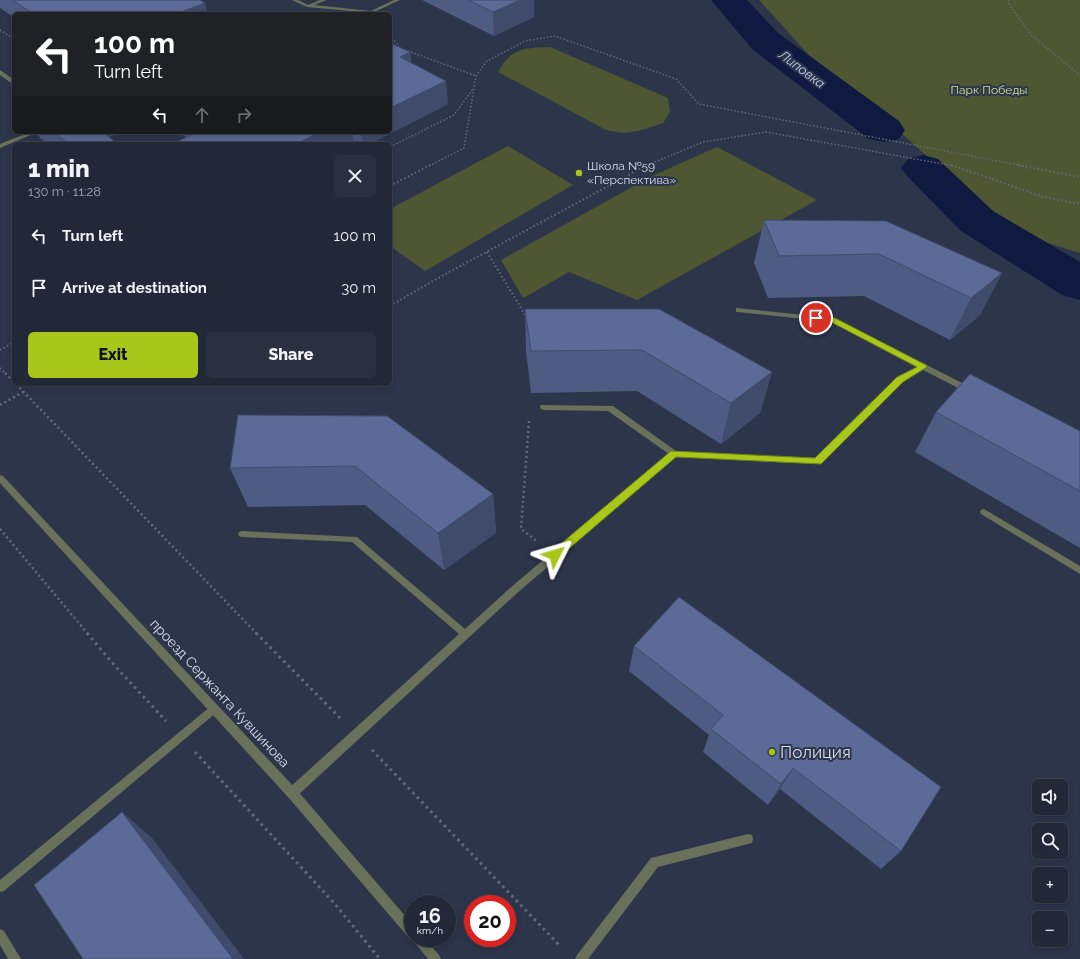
<!DOCTYPE html>
<html lang="en">
<head>
<meta charset="utf-8">
<style>
  :root { --surface:#222838; --page:#2a3040; --text:#f1f3f6; --muted:#a2a6ae; --line:#3f4453; --accent:#a9c71b }
  body { margin:0; font-family:Raleway,sans-serif; background:var(--page); color:var(--text); height:100vh; display:flex; flex-direction:column; font-size:15px; white-space:nowrap }
  * { box-sizing:border-box; margin:0 }
  p { font-size:13px; color:var(--muted) }
  .icon { flex:none; width:22px; height:22px; fill:none; stroke:currentColor; stroke-width:2; stroke-linecap:round; stroke-linejoin:round }
  .map { position:relative; flex:1; overflow:hidden }
  .panel { position:absolute; left:12px; top:142px; width:380px; height:244px; display:flex; flex-direction:column; background:var(--surface); border-radius:6px; box-shadow:0 2px 6px #0003,0 0 0 1px var(--line) }
  .panel>* { flex:none }
  .top-card { position:absolute; left:12px; top:12px; width:380px; height:122px; border-radius:6px; box-shadow:0 2px 6px #0003,0 0 0 1px var(--line); background:#202124; color:#fff; overflow:hidden }
  .controls { position:absolute; left:1032px; top:779px; display:grid; gap:8px }
  .controls a { display:grid; place-items:center; width:36px; height:36px; border-radius:6px; background:var(--surface); box-shadow:0 2px 6px #0003,0 0 0 1px var(--line); font-size:20px }
  .speed { position:absolute; left:404px; top:895px; display:flex; gap:8px; font-size:20px; font-weight:700; text-align:center }
  .speed>* { display:grid; place-content:center; width:52px; height:52px; border-radius:50%; background:var(--surface); box-shadow:0 2px 6px #0003,0 0 0 1px var(--line); line-height:1 }
  .speed small { font-size:10px; font-weight:400 }
  .speed .limit { border:6px solid #d22; background:#fff; color:#111 }
  .pin { position:absolute; display:grid; place-items:center; width:34px; height:34px; color:#fff; margin:-17px; border:2px solid #fff; border-radius:50%; box-shadow:0 1px 4px #0007 }
  .me { position:absolute; width:44px; margin:-22px; rotate:50deg; stroke-linejoin:round; filter:drop-shadow(0 0 3px #0008) }
  .turn { display:flex; align-items:center; gap:14px; height:84px; padding:0 16px; font-size:18px }
  .turn .icon { width:52px; height:52px; stroke-width:2.5 }
  .turn b { display:block; font-size:28px; line-height:34px }
  .lanes { display:flex; align-items:center; height:38px; padding:0 16px; background:#0003; justify-content:center; gap:20px; direction:ltr }
  .lanes .off { opacity:.35 }
  .round { display:grid; place-items:center; flex:none; width:42px; height:42px; border-radius:6px; background:var(--page) }
  .headline { display:flex; align-items:center; justify-content:space-between; height:68px; padding:0 16px }
  h1 { font-size:24px; font-weight:800; line-height:30px }
  .cta { display:flex; gap:8px; margin-top:auto; padding:8px 16px }
  .cta a { flex:1; height:46px; border-radius:6px; background:var(--accent); color:#111; font-size:16px; font-weight:800; line-height:46px; text-align:center }
  .cta a+a { background:var(--page); color:var(--text) }
  ul { padding:0; list-style:none }
  li { display:flex; align-items:center; gap:12px; height:52px; padding:0 16px }
  li div { flex:1 }
  li b { display:block; font-size:15px }
  li em { font-style:normal }
  .map>svg:first-child { display:block }
</style>
</head>
<body>
<div class="map">
<svg width="1080" height="959" viewBox="0 0 1080 959">
  <rect width="100%" height="100%" fill="#2d354b"/>
  <g fill="#4e5732">
    <path d="M 759,0 L 1080,0 L 1080,253 L 1010,231 L 869,104 L 808,54 Z"/>
    <path d="M 550,47 L 668,98 L 670,112 L 663,123 L 642,130 L 624,133 L 606,130 L 498,72 C 511,48 524,48 550,47 Z"/>
    <path d="M 508,146 L 573,185 L 425,271 L 390,246 L 390,209 Z"/>
    <path d="M 717,147 L 817,200 L 637,300 L 569,272 L 523,298 L 501,260 L 650,177 Z"/>
  </g>
  <g fill="none" stroke-linecap="round" stroke-linejoin="round">
    <g fill="#10193f" fill-rule="evenodd">
      <path d="M 711,0 L 747,0 L 778,33 L 899,121 L 905,130 L 899,139 L 884,142 L 869,139 L 752,49 Z"/>
      <path d="M 923,155 L 938,159 L 993,211 L 1080,262 L 1080,300 L 1062,295 L 961,231 L 908,177 L 901,168 L 908,159 Z"/>
    </g>
    <g stroke="#636a7e" stroke-width="1.5" stroke-dasharray="1.5 2" stroke-linecap="butt">
      <path d="M 1008,0 L 1009,4 L 1031,35 L 1080,75"/>
      <path d="M 0,30 L 14,39"/>
      <path d="M 390,35 L 400,48 L 476,76"/>
      <path d="M 390,147 L 454,115 L 473,89"/>
      <path d="M 429,166 L 464,148 L 476,76 L 487,61 L 525,41 L 555,36 L 676,79 L 699,104 L 1024,166"/>
      <path d="M 645,166 L 703,142 L 766,132 L 954,166"/>
    </g>
    <g stroke="#636a7e" stroke-width="2" stroke-dasharray="1.5 2.5" stroke-linecap="butt">
      <path d="M 951,165 L 1044,197 L 1080,204"/>
      <path d="M 1018,165 L 1080,177"/>
      <path d="M 390,186 L 430,165"/>
      <path d="M 487,252 L 527,318"/>
      <path d="M 390,306 L 440,277 L 647,165"/>
      <path d="M 0,350 L 14,342"/>
      <path d="M 0,368 L 6,374"/>
    </g>
    <g stroke="#636a7e" stroke-width="2.5" stroke-dasharray="2 3" stroke-linecap="butt">
      <path d="M 5,373 L 14,382"/>
      <path d="M 16,384 L 257,634"/>
      <path d="M 0,405 L 23,392"/>
      <path d="M 529,421 L 521,529 L 538,542"/>
      <path d="M 0,529 L 88,634"/>
    </g>
    <g stroke="#636a7e" stroke-width="3" stroke-dasharray="2.5 4" stroke-linecap="butt">
      <path d="M 87,633 L 115,666 L 166,721"/>
      <path d="M 256,633 L 340,718"/>
      <path d="M 372,750 L 561,947"/>
      <path d="M 195,752 L 334,903 L 380,959"/>
    </g>
    <g fill="#6a715b" fill-rule="evenodd">
      <path d="M 292,0 L 298,0 L 308,5 L 320,0 L 327,0 L 314,5 L 371,11 L 394,0 L 400,0 L 372,13 L 307,7 Z"/>
      <path d="M 0,70 L 14,80 L 14,85 L 0,75 Z"/>
      <path d="M 30,132 L 38,132 L 0,148 L 0,144 Z"/>
      <path d="M 736,308 L 834,318 L 972,388 L 973,390 L 969,393 L 966,392 L 923,370 L 903,382 L 821,463 L 818,464 L 676,457 L 516,594 L 296,797 L 292,798 L 288,797 L 287,793 L 288,789 L 459,634 L 352,542 L 242,537 L 239,536 L 238,534 L 239,532 L 242,531 L 357,537 L 465,629 L 510,588 L 669,454 L 608,411 L 544,410 L 541,409 L 540,407 L 541,405 L 613,406 L 676,451 L 816,458 L 897,378 L 917,367 L 831,322 L 738,312 L 736,312 Z"/>
      <path d="M 984,509 L 1080,566 L 1080,574 L 981,514 L 980,512 L 981,510 Z"/>
      <path d="M 214,704 L 217,706 L 219,709 L 217,712 L 4,891 L 0,892 L 0,880 L 211,706 Z"/>
      <path d="M 748,834 L 752,835 L 753,839 L 752,843 L 748,844 L 658,867 L 588,959 L 575,959 L 577,955 L 651,858 Z"/>
      <path d="M 0,929 L 4,931 L 21,959 L 8,959 L 0,945 Z"/>
    </g>
    <path fill="#6a715b" fill-rule="evenodd" d="M 0,475 L 3,476 L 296,789 L 413,925 L 413,938 L 424,938 L 439,955 L 441,959 L 428,959 L 412,939 L 409,938 L 288,797 L 0,483 Z"/>
  </g>
  <g fill="#4e5b82">
    <path d="M 0,0 L 200,0 L 208,14 L 14,14 L 14,17 L 0,8 Z"/>
    <path d="M 422,0 L 534,0 L 534,17 L 494,36 Z"/>
    <path d="M 410,52 L 411,62 L 448,104 L 370,144 L 358,144 L 354,141 L 348,144 L 172,144 L 186,137 L 178,132 L 390,132 Z"/>
    <path d="M 37,132 L 120,132 L 109,137 L 118,144 L 48,144 L 40,138 Z"/>
    <path d="M 764,220 L 1002,273 L 980,315 L 950,340 L 864,296 L 768,298 L 754,263 Z"/>
    <path d="M 525,309 L 772,372 L 760,413 L 721,444 L 637,391 L 531,393 L 526,351 Z"/>
    <path d="M 936,412 L 1080,431 L 1080,548 L 915,452 Z"/>
    <path d="M 387,416 L 493,494 L 496,533 L 444,570 L 365,505 L 248,507 L 230,468 Z"/>
    <path d="M 679,597 L 901,851 L 881,869 L 780,789 L 768,805 L 703,752 L 709,735 L 629,671 L 634,646 Z"/>
  </g>
  <g fill="#404a6a">
    <path d="M 520,0 L 534,0 L 534,17 L 494,36 L 493,12 Z"/>
    <path d="M 205,3 L 208,14 L 176,14 Z"/>
    <path d="M 410,52 L 412,76 L 400,57 Z"/>
    <path d="M 446,81 L 448,104 L 370,144 L 363,144 L 361,132 L 390,132 L 390,108 Z"/>
    <path d="M 90,132 L 120,132 L 95,143 Z"/>
    <path d="M 320,132 L 352,132 L 354,141 L 348,144 L 296,144 Z"/>
    <path d="M 1002,273 L 980,315 L 950,340 L 971,298 Z"/>
    <path d="M 772,372 L 760,413 L 721,444 L 731,403 Z"/>
    <path d="M 493,494 L 496,533 L 444,570 L 438,533 Z"/>
    <path d="M 793,768 L 780,789 L 768,805 L 781,784 Z"/>
    <path d="M 122,812 L 152,838 L 244,959 L 233,959 Z"/>
  </g>
  <g fill="#5b6a97" stroke="#404a6a">
    <path d="M 12,0 L 200,0 L 205,3 L 176,14 L 34,14 Z"/>
    <path d="M 468,0 L 520,0 L 493,12 Z"/>
    <path d="M 390,43 L 410,52 L 400,57 L 446,81 L 390,108 Z"/>
    <path d="M 53,132 L 102,132 L 118,144 L 69,144 Z"/>
    <path d="M 198,132 L 320,132 L 296,144 L 172,144 Z"/>
    <path d="M 764,220 L 886,221 L 1002,273 L 971,298 L 879,254 L 779,256 Z"/>
    <path d="M 525,309 L 659,309 L 772,372 L 731,403 L 642,350 L 531,351 Z"/>
    <path d="M 970,374 L 1080,431 L 1080,491 L 936,412 Z"/>
    <path d="M 238,415 L 387,416 L 493,494 L 438,533 L 355,466 L 230,468 Z"/>
    <path d="M 679,597 L 941,787 L 901,851 L 793,768 L 781,784 L 711,729 L 723,715 L 634,646 Z"/>
    <path d="M 122,812 L 233,959 L 83,959 L 34,885 Z"/>
  </g>
  <path fill="#a9c71b" stroke="#6e8112" d="M 814,316 L 835,318 L 926,365 L 927,367 L 903,382 L 821,464 L 676,457 L 558,558 L 551,558 L 550,555 L 551,552 L 671,451 L 815,458 L 897,377 L 917,367 L 831,322 L 814,320 Z"/>
  <g fill="#a9c71b" stroke="#2d354b" stroke-width="1.5">
    <circle cx="579" cy="173" r="4"/>
    <circle cx="772" cy="752" r="4"/>
  </g>
  <g text-anchor="middle" dominant-baseline="central" stroke-width="4" stroke-linejoin="round" paint-order="stroke">
    <g font-size="12" fill="#cde293" stroke="#2d354b">
      <text x="989" y="90">Парк Победы</text>
    </g>
    <g font-size="12" fill="#d8ddec" stroke="#2d354b" text-anchor="start">
      <text x="587" y="166">Школа №59<tspan x="587" dy="14">«Перспектива»</tspan></text>
    </g>
    <g font-size="13" font-style="italic" fill="#c1d1fc" stroke="#2d354b">
      <text transform="translate(802 69) rotate(37)">Липовка</text>
    </g>
    <g font-size="14" fill="#d8ddec" stroke="#2d354b">
      <text transform="translate(220 693) rotate(47)">проезд Сержанта Кувшинова</text>
    </g>
    <g font-size="17" fill="#d8ddec" stroke="#2d354b" text-anchor="start">
      <text x="780" y="752">Полиция</text>
    </g>
  </g>
</svg>
<div class="controls">
<a><svg class="icon" aria-label="sound" viewBox="0 0 24 24"><path d="M4 9h4l5-4v14l-5-4H4zM17 9q2 3 0 6"/></svg></a>
<a><svg class="icon" aria-label="search" viewBox="0 0 24 24"><circle cx="10" cy="10" r="6"/><path d="M15 15l6 6"/></svg></a>
<a>+</a>
<a>−</a>
</div>
<div class="speed"><div>16<small>km/h</small></div><div class="limit">20</div></div>
<div class="pin" style="left:816px;top:318px;background:#d93025"><svg class="icon" aria-label="arrive" viewBox="0 0 24 24"><path d="M6 21V4h12l-3 4 3 4H6"/></svg></div>
<svg class="me" style="left:555px;top:555px" viewBox="-20 -20 40 40"><path d="M0-17L14 15 0 8-14 15z" fill="#a9c71b" stroke="#fff" stroke-width="4"/></svg>
<div class="top-card">
<div class="turn"><svg class="icon" aria-label="left" viewBox="0 0 24 24"><path d="M17 20v-9H6M10 6l-5 5 5 5"/></svg><div><b>100 m</b>Turn left</div></div>
<div class="lanes"><svg class="icon" aria-label="left" viewBox="0 0 24 24"><path d="M17 20v-9H6M10 6l-5 5 5 5"/></svg><svg class="icon off" aria-label="ahead" viewBox="0 0 24 24"><path d="M12 20V5M6 11l6-6 6 6"/></svg><svg class="icon off" aria-label="right" viewBox="0 0 24 24"><path d="M7 20v-9h11M14 6l5 5-5 5"/></svg></div>
</div>
<section class="panel">
<div class="headline"><div><h1>1 min</h1><p>130 m · 11:28</p></div><a class="round"><svg class="icon" aria-label="close" viewBox="0 0 24 24"><path d="M6 6l12 12M18 6L6 18"/></svg></a></div>
<ul>
<li><svg class="icon" aria-label="left" viewBox="0 0 24 24"><path d="M17 20v-9H6M10 6l-5 5 5 5"/></svg><div><b>Turn left</b></div><em>100 m</em></li>
<li><svg class="icon" aria-label="arrive" viewBox="0 0 24 24"><path d="M6 21V4h12l-3 4 3 4H6"/></svg><div><b>Arrive at destination</b></div><em>30 m</em></li>
</ul>
<div class="cta"><a>Exit</a><a>Share</a></div>
</section>
</div>
</body>
</html>
